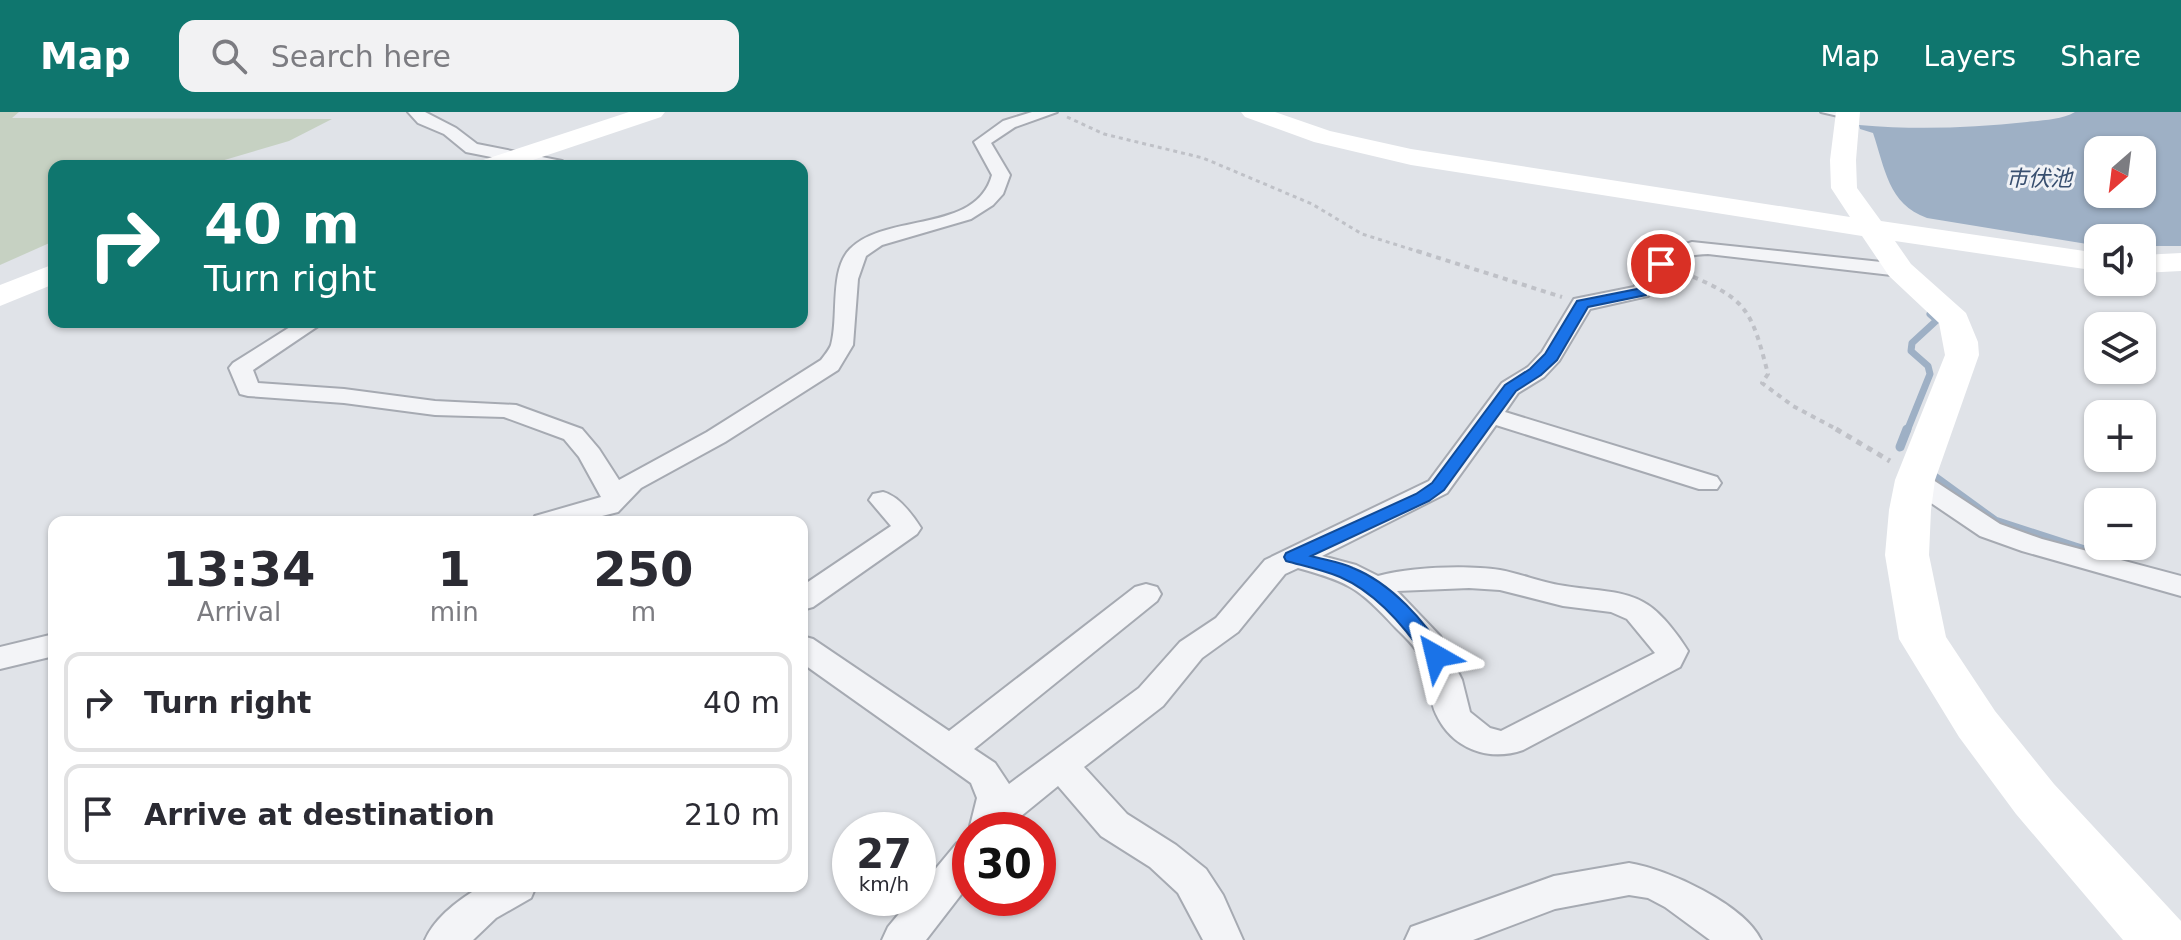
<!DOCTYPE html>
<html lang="en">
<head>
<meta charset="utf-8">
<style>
  :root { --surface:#fff; --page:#f2f2f3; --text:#2b2b33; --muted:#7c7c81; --line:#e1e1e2; --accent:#0f766e }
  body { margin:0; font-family:"DejaVu Sans","Noto Sans JP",sans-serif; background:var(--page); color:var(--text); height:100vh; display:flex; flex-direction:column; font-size:30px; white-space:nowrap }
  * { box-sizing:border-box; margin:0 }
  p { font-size:26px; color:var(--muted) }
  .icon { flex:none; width:44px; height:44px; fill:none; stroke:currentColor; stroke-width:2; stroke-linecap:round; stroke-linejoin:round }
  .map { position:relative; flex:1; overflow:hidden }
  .side { position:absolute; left:48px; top:404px; width:760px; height:376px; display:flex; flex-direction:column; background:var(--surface); border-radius:16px; box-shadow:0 2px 6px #0004 }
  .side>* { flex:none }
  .banner { position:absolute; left:48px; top:48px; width:760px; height:168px; border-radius:16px; box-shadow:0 2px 6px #0004; background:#0f766e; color:#fff; overflow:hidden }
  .needle { width:52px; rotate:208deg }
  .controls { position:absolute; left:2084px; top:24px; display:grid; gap:16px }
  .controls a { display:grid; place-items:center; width:72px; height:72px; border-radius:16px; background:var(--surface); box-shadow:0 2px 6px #0004; font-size:40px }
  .speed { position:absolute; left:832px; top:700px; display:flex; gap:16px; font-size:40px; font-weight:700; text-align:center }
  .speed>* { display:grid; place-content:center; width:104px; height:104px; border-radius:50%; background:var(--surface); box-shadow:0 2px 6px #0004; line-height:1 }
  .speed small { font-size:20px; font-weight:400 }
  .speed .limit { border:12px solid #d22; background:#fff; color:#111 }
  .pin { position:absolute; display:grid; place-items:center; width:68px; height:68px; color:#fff; margin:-34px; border:4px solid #fff; border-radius:50%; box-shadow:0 2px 8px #0007 }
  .me { position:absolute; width:88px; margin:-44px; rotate:323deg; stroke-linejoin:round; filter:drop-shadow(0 0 6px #0008) }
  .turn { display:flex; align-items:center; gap:28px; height:168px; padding:0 24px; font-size:36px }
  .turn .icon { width:104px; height:104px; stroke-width:2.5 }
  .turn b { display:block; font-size:56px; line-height:68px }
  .eta { display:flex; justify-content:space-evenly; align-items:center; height:136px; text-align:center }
  .eta b { font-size:48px; font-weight:700; line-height:56px }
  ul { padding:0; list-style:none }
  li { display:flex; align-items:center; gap:24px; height:100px; margin:0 16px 12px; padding:0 8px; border:4px solid var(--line); border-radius:16px }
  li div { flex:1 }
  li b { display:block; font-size:30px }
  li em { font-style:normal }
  header { display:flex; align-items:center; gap:48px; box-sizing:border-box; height:112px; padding:0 40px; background:var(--accent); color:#fff }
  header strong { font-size:38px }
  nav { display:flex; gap:44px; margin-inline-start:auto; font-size:28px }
  .search { width:560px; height:72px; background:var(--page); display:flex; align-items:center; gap:20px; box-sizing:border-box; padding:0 28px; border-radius:16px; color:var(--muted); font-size:30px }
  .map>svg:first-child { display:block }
</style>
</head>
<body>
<header>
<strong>Map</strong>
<div class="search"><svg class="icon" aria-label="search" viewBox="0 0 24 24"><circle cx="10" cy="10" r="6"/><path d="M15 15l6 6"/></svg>Search here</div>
<nav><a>Map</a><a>Layers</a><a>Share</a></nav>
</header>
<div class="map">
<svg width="2181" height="828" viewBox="0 0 2181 828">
  <rect width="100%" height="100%" fill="#e0e3e8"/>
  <path fill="#c6d1c2" d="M 0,0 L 19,0 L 12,6 L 332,7 L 289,29 L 204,54 L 54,54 L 54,129 L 0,153 Z"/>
  <path fill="#9eb0c5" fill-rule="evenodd" d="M 2075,0 L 2181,0 L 2181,134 L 2142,134 L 2142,126 L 2098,126 L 2098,132 L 2087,132 L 1927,106 C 1888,92 1885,56 1873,21 L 1860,17 L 1859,13 C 1916,18 1970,16 2027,10 C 2043,8 2061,8 2075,0 ZM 2098,38 L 2142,38 L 2142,82 L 2098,82 Z"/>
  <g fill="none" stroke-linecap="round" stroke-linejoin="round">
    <path stroke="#9eb0c5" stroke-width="7" d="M 1907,319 L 1930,262 L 1928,254 L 1911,239 L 1912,231 L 1937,208 L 1930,202"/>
    <g stroke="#9eb0c5" stroke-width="9">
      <path d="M 1900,335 L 1907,317"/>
      <path d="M 1933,364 L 1995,409 L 2097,442"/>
    </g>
    <g stroke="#a6aab2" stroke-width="4">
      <path id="lane" d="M 1821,0 L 1838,0 L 1851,4 L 1847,6 Z"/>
    </g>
    <g stroke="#a6aab2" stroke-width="4">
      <g id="street">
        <path d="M 408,0 L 425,0 L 456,16 L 477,32 L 562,49 L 571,54 L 536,54 L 466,40 L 444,22 L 418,11 Z"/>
        <path d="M 1032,0 L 1057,0 L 1015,15 L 991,31 L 1010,63 L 1003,82 L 993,93 L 971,107 L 882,133 L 866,144 L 858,167 L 853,233 L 838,258 L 725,330 L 641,376 L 618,400 L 578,410 L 531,410 L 535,404 L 601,385 L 579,345 L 564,327 L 504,305 L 435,303 L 344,291 L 248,284 L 240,282 L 229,256 L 233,251 L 298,210 L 324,210 L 253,258 L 258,271 L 344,277 L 435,289 L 516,293 L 582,317 L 599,337 L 619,368 L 707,320 L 821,248 C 824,244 829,238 831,233 C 839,206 829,158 850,137 C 887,100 976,122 992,63 L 974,30 L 1003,9 Z"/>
        <path d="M 1692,130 L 1900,152 L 1910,158 L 1900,164 L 1708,142 C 1669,143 1669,155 1648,184 L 1590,197 L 1559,249 L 1544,265 L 1518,281 L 1505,300 L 1717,365 L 1721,371 L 1717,377 L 1699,377 L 1496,313 L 1447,381 L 1322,444 L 1356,453 L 1378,464 C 1410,455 1466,453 1500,458 C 1522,462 1543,471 1565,474 C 1592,479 1625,477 1648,493 C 1662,502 1679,524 1688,539 L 1680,555 L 1523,638 C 1489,650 1452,637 1436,602 C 1427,582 1430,559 1416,538 C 1411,530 1402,522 1395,515 C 1359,476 1349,470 1298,456 L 1285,462 L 1238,520 L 1202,546 L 1163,594 L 1084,655 L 1127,702 L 1176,733 L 1206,757 L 1223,783 L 1243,828 L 1203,828 L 1178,781 L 1150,755 L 1101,724 L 1058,674 L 1004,718 L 972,718 L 970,714 L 977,686 L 971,671 L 802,551 L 802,524 L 813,527 L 949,619 L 1135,475 L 1146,472 L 1157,475 L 1161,482 L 1157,489 L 974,637 L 995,651 L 1009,672 L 1139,576 L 1180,530 L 1216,506 L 1265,448 L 1429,369 L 1502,271 L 1528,255 L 1542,240 L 1574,187 L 1634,175 L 1659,140 ZM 1469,476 L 1500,478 L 1563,494 L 1611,500 L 1627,507 L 1655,541 L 1501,619 L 1490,616 L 1470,600 L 1462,568 L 1440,524 L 1397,479 Z"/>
        <path d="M 1915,360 L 1924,362 L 2000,412 L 2042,427 L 2181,464 L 2181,484 L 2022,439 L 1980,424 L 1906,374 L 1902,368 L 1906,362 Z"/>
        <path d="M 883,380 C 899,384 912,402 921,416 L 917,422 L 813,495 L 802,498 L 802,474 L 891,414 L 869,388 L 873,382 Z"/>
        <path d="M 54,522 L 54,544 L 0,557 L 0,535 Z"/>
        <path d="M 970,726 L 970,771 L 926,828 L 882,828 L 888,815 L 912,786 L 918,786 L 918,778 L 957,731 Z"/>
        <path d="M 1629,751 C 1667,757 1744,792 1761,828 L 1710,828 L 1665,795 L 1648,786 L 1629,783 L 1555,797 L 1473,828 L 1405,828 L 1411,815 L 1554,764 Z"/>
        <path d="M 482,774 L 536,774 L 531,786 L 496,806 L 473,828 L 425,828 C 435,805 461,786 482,774 Z"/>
      </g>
    </g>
    <path stroke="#bfc1c7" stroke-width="3" stroke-dasharray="4 4" stroke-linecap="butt" d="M 1067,5 L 1104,22 L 1203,46 L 1312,92 L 1362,122 L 1423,141"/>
    <g stroke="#bfc1c7" stroke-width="4" stroke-dasharray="5 5" stroke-linecap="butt">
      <path d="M 1417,139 L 1562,185"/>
      <path d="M 1684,161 C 1747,187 1751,196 1768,262 L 1762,271 L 1793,294 L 1840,319"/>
    </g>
    <path stroke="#bfc1c7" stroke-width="5" stroke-dasharray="6 6" stroke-linecap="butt" d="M 1836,317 L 1890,349"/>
    <use href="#lane" fill="#f3f4f7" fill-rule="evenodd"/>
    <use href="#street" fill="#f3f4f7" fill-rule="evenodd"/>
    <g fill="#fff" fill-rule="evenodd">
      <path d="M 629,0 L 665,0 L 661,5 L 515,54 L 476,54 L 480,49 Z"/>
      <path d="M 1241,0 L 1275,0 L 1330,19 L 1411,37 L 1850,105 L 1831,76 L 1830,48 L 1836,0 L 1860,0 L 1856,48 L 1857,76 L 1881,109 L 2098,141 L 2098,159 L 1895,129 L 1911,152 L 1966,201 L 1978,230 L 1979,243 L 1935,368 L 1931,398 L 1929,443 L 1946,525 L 1995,599 L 2054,672 L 2181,809 L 2181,828 L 2123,828 L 2016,702 L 1959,625 L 1899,527 L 1885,443 L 1889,398 L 1895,368 L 1945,243 L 1939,211 L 1889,164 L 1862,124 L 1411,53 L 1314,30 L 1245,5 Z"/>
      <path d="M 2181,141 L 2181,159 L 2142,161 L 2142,143 Z"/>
      <path d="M 54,152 L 54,172 L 0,194 L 0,173 Z"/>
    </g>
  </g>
  <path fill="#1a73e8" stroke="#114b97" stroke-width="2" d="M 1656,149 L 1667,152 L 1646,183 L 1588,195 L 1557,248 L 1541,263 L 1516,279 L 1444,378 L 1429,389 L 1311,444 C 1325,448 1340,450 1353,456 C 1391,471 1425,509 1446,544 L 1443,549 L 1428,549 C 1406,516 1377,481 1340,465 C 1323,458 1304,454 1286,449 L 1284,445 L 1286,441 L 1416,382 L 1432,371 L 1505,273 L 1530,257 L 1545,242 L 1577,189 L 1637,177 Z"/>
  <g text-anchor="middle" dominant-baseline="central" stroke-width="6" stroke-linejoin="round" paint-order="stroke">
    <g font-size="22" font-style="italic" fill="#384f6f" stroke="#f0f2f6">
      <text x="2039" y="66">市伏池</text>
    </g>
  </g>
</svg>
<div class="controls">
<a><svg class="needle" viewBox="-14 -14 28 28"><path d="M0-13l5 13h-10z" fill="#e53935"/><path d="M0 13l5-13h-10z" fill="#7c7c81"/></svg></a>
<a><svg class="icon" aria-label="sound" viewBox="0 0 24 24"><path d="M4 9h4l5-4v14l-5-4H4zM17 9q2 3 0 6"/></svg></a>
<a><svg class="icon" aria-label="layers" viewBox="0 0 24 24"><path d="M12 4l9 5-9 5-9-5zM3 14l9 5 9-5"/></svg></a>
<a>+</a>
<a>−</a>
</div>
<div class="speed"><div>27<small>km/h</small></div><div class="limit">30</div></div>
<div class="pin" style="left:1661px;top:152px;background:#d93025"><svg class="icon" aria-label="arrive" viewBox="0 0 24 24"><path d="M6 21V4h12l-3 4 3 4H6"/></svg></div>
<svg class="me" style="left:1436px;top:544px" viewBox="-20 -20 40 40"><path d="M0-17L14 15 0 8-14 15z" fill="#1a73e8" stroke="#fff" stroke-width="4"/></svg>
<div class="banner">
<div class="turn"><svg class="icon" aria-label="right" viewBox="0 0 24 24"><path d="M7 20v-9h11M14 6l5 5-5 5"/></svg><div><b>40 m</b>Turn right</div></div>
</div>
<section class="side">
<div class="eta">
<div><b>13:34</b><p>Arrival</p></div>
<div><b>1</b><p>min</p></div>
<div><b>250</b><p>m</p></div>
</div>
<ul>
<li><svg class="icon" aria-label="right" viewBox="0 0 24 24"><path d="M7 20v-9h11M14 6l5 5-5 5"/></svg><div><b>Turn right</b></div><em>40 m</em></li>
<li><svg class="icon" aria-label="arrive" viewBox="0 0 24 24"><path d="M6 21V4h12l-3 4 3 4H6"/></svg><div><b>Arrive at destination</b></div><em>210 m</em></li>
</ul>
</section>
</div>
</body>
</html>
